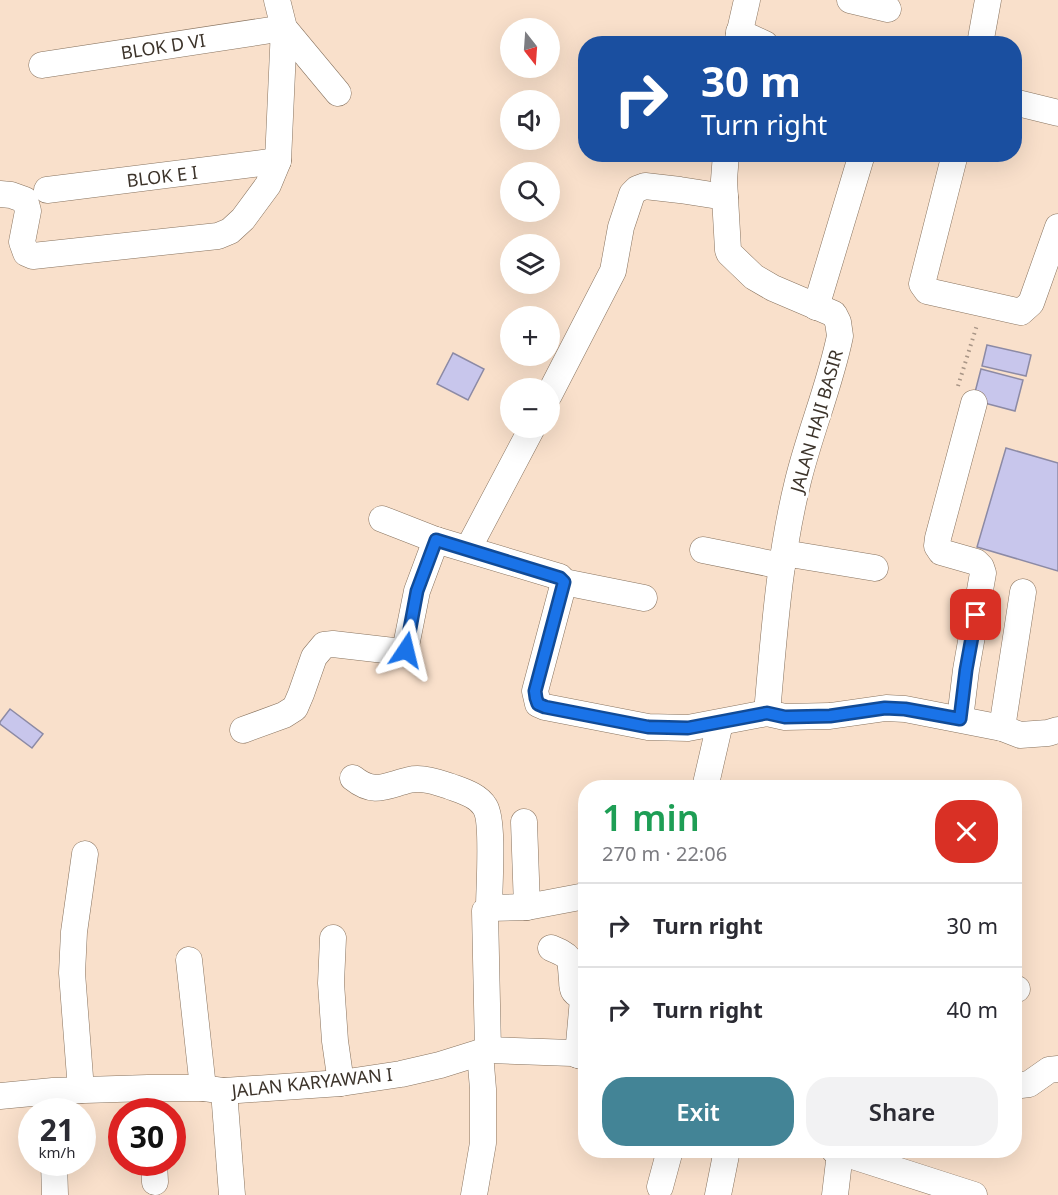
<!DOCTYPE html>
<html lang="en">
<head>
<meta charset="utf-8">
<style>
  :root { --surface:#fff; --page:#f2f2f3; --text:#2b2b33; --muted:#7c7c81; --line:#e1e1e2; --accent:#438496 }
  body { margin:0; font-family:"Noto Sans",sans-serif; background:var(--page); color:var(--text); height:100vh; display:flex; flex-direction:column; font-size:22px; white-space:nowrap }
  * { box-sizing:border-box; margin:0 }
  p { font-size:20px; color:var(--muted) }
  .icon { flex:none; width:33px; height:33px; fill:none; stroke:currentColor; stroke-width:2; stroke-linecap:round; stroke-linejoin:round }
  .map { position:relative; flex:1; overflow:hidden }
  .details { position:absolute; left:578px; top:780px; width:444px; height:378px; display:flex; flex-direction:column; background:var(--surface); border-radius:24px; box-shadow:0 6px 24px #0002 }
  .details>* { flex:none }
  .banner { position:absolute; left:578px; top:36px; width:444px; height:126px; border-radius:24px; box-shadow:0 6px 24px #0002; background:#1a4fa0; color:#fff; overflow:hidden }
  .needle { width:39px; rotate:163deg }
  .buttons { position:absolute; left:500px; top:18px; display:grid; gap:12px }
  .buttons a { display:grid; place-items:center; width:60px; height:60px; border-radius:50%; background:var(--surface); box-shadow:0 6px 24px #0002; font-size:30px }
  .speed { position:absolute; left:18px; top:1098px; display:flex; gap:12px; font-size:30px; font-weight:700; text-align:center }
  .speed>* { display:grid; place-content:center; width:78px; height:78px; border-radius:50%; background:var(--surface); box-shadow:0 6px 24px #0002; line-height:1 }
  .speed small { font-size:15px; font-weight:400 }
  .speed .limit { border:9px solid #d22; background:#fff; color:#111 }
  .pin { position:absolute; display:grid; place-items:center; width:51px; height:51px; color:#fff; margin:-26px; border-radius:12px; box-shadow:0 3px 9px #0006 }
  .me { position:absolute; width:66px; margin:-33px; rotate:10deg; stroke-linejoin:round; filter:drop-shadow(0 0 4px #0008) }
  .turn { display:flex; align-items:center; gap:21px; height:126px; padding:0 24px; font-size:27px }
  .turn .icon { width:78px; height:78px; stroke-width:2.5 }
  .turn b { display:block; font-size:42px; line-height:51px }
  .round { display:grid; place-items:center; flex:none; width:63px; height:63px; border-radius:24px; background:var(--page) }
  .head { display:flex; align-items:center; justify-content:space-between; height:102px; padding:0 24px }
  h1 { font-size:36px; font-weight:600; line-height:45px; color:#1e9e55 }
  .primary-button { display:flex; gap:12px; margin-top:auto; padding:12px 24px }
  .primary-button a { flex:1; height:69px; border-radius:24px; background:var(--accent); color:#fff; font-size:24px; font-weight:600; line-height:69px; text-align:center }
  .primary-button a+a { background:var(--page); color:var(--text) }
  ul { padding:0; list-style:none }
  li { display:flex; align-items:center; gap:18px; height:84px; padding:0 24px; border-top:2px solid var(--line) }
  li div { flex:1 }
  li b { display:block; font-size:22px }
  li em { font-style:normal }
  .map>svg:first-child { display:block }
</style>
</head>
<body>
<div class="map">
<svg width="1058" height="1195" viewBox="0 0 1058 1195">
  <rect width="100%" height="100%" fill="#f9e0cb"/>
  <g fill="#c8c6ec" stroke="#8c8aa5" stroke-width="1.5">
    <path d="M 987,345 L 1031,355 L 1026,376 L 982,366 Z"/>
    <path d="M 453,353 L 484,369 L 468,400 L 437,384 Z"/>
    <path d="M 981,369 L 1023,380 L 1015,411 L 973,400 Z"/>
    <path d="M 1006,448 L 1058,463 L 1058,571 L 977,547 Z"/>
    <path d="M 10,709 L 43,734 L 32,748 L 0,724 L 0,722 Z"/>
  </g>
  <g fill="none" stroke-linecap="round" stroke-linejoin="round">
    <g stroke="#88735f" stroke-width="27">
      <g id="minor">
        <path d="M 277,0 L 284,28 L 338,93"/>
        <path d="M 850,0 L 888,9"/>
        <path d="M 739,32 L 765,44"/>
        <path d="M 737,44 L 747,0"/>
        <path d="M 980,44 L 988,0"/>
        <path d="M 1014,102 L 1058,113"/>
        <path d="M 726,154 L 724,180 L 728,250 L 729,253 L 754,277 L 773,288 L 834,314 L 838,322 L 840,336 C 830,385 810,432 798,481 C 779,558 774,635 767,713"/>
        <path d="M 955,154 L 922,284 L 927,291 L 1021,312 L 1031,303 L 1058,227"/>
        <path d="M 47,190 L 278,161"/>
        <path d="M 0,194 L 11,195 L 25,200 L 28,211 L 22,242 L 26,253 L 33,256 L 218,236 L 230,231 L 243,219 L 268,185 L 278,161 L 284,28 L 42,65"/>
        <path d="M 816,307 L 862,154"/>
        <path d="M 549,395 L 613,271 L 621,227 L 632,194 L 637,189 L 645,186 L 680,190 L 725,197"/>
        <path d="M 382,519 L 436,540 L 560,577 L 564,582 L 535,691 L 538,704 L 545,707 L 648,727 L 688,728 L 767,713 L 785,717 L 830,716 L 886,708 L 905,709 L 1002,728 L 1020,735 L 1048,733 L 1058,730"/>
        <path d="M 468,549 L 532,428"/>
        <path d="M 703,550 L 782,566"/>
        <path d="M 784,553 L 875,568"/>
        <path d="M 564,582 L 644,598"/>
        <path d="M 960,719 L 966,670 L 983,573 L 981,567 L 976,562 L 941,552 L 937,546 L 938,538 L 974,403"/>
        <path d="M 1002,728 L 1023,592"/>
        <path d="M 243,730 L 284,715 L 295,708 L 301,694 L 314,657 L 324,645 L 333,644 L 402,652 L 405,651 L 417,591 L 436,540"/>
        <path d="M 353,778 C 374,795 385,786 409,780 C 422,777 437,782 449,786 C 462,791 478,795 485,807 C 494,821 489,888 489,908"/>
        <path d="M 705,788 L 720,723"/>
        <path d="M 524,822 L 527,907"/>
        <path d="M 489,908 L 527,907 L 585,896"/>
        <path d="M 333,938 L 331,983 L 335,1041 L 341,1083"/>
        <path d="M 551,948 C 572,957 570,957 572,980 C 572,982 572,988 573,989 C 574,994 580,995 583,999 L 578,1055"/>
        <path d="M 189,960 L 203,1088"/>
        <path d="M 1014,989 L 1017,989"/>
        <path d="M 488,1050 L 485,911 L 489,908"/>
        <path d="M 1014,1086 L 1029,1084 L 1049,1070 L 1058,1069"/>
        <path d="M 81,1090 L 72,973 L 74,932 L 85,854"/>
        <path d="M 224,1091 L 232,1195"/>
        <path d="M 0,1096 L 53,1091 L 148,1088 L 203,1088 L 224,1091 L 341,1083 L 401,1074 L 440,1065 L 488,1050 L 572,1053 L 585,1057"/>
        <path d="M 834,1150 L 974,1195"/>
        <path d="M 54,1162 L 55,1195"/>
        <path d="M 154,1162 L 155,1182"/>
        <path d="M 660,1187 L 670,1150"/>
        <path d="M 474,1195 L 483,1143 L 483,1089 L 480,1053"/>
        <path d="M 718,1195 L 727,1150"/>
        <path d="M 835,1195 L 840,1153"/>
      </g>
    </g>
    <path stroke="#a89586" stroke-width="4" stroke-dasharray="1.5 4.5" stroke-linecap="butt" d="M 958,386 L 977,325"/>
    <use href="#minor" stroke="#fff" stroke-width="26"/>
  </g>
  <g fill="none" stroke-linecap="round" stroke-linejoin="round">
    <g stroke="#114b97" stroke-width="15">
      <path id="route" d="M 406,650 L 417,591 L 436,540 L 560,578 L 564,582 L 535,691 L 536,698 L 538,704 L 545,707 L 648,727 L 688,728 L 767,713 L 785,717 L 830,716 L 885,708 L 905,709 L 960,719 L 966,670 L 976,615"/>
    </g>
    <use href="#route" stroke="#1a73e8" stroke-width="10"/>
  </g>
  <g text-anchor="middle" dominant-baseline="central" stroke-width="6" stroke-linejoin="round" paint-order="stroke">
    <g font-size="18" fill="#3c332a" stroke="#fff">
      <text transform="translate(163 46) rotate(-9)">BLOK D VI</text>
      <text transform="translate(162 176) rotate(-7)">BLOK E I</text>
      <text transform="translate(816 421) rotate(-74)">JALAN HAJI BASIR</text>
      <text transform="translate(312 1082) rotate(-6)">JALAN KARYAWAN I</text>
    </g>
  </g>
</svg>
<div class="buttons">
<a><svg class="needle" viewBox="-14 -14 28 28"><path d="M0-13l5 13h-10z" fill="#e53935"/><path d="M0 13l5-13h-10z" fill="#7c7c81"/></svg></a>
<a><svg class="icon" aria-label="sound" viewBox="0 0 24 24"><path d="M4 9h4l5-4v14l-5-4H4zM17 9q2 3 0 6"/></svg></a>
<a><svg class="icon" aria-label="search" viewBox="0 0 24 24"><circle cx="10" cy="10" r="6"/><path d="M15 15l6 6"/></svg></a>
<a><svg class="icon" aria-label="layers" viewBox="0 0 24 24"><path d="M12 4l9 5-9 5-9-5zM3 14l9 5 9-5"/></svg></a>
<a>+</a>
<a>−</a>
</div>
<div class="speed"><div>21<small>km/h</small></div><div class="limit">30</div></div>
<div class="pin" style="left:976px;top:615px;background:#d93025"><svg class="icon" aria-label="arrive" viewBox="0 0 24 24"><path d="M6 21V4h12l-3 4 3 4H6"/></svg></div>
<svg class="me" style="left:406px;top:650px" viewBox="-20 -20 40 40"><path d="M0-17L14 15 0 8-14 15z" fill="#1a73e8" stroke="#fff" stroke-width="4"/></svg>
<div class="banner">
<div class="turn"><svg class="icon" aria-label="right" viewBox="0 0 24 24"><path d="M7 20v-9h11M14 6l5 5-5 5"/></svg><div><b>30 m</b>Turn right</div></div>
</div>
<section class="details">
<div class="head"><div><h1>1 min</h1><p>270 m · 22:06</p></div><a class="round" style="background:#d93025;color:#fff"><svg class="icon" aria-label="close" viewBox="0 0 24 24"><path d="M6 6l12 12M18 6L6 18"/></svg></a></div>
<ul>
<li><svg class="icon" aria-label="right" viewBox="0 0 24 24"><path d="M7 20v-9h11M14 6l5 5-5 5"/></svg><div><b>Turn right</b></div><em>30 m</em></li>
<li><svg class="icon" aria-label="right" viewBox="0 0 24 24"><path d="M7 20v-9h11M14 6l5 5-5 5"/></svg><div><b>Turn right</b></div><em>40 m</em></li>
</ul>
<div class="primary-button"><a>Exit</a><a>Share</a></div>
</section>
</div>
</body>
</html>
